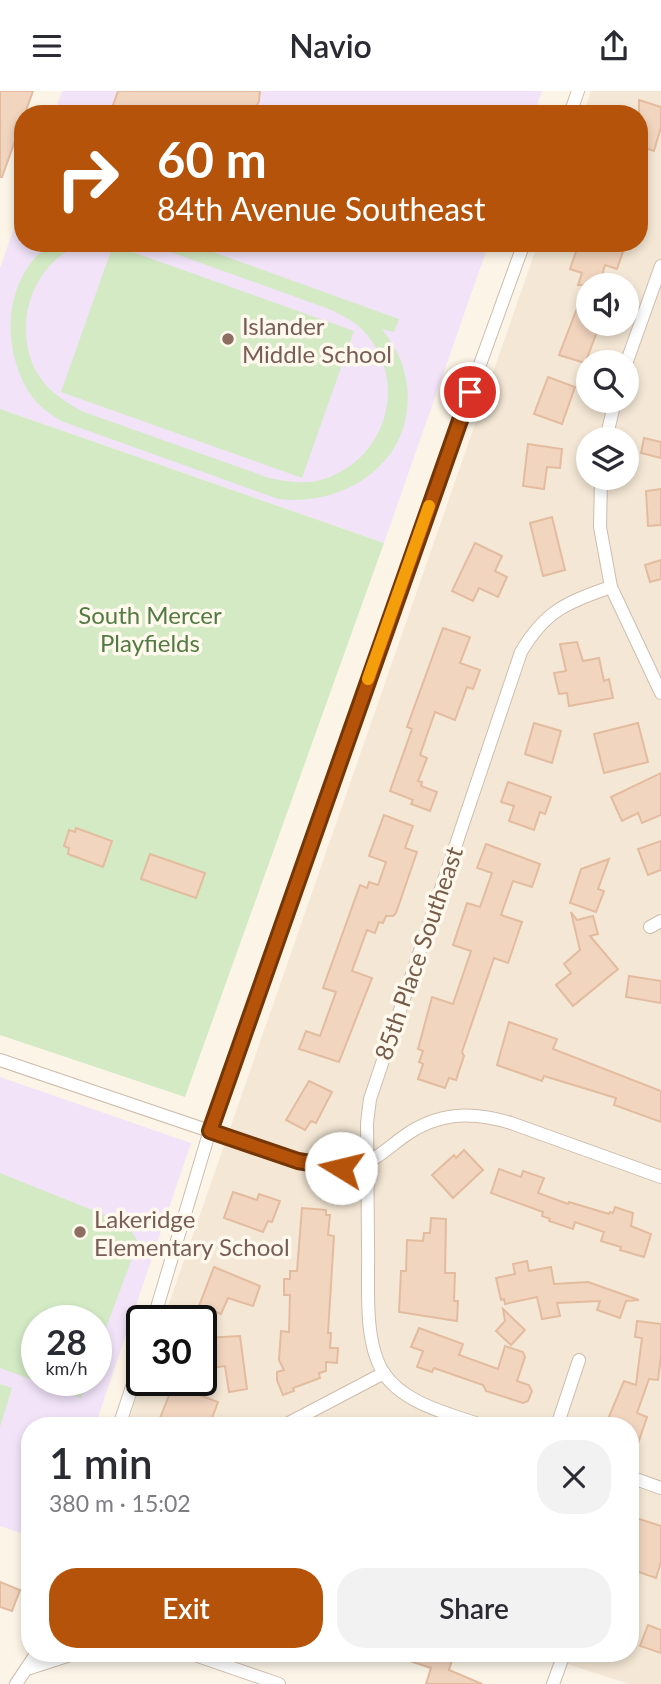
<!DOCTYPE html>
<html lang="en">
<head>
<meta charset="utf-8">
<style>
  :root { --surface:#fff; --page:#f2f2f3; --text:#2b2b33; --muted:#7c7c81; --accent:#b45309 }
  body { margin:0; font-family:Lato,sans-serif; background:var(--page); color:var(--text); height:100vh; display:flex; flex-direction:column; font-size:26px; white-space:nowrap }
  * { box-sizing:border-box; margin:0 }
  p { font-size:23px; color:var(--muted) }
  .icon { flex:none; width:38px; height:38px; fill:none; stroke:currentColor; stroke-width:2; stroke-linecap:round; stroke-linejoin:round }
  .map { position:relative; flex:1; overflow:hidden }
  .panel { position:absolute; left:21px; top:1326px; width:618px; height:245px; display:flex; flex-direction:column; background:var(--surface); border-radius:28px; box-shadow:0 4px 10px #0003 }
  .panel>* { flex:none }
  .hud { position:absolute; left:14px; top:14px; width:634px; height:147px; border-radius:28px; box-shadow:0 4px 10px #0003; background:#b45309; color:#fff; overflow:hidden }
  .buttons { position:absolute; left:576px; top:182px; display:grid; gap:14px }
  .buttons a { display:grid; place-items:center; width:63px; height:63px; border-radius:50%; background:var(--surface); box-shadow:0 4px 10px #0003; font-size:35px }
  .speed { position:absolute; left:21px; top:1214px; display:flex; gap:14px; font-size:35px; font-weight:700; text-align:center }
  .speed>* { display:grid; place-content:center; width:91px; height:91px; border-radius:50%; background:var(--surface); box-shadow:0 4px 10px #0003; line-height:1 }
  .speed small { font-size:18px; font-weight:400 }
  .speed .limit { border:4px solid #111; border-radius:10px; background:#fff; color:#111 }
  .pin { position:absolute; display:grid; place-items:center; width:60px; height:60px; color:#fff; margin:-30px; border:4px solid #fff; border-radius:50%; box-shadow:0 2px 7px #0007 }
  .me { position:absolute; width:77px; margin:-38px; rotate:279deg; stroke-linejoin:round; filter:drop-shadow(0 0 5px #0008) }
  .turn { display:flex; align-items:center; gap:24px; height:147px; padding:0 28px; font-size:32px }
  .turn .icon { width:91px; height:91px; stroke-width:2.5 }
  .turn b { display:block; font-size:49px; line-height:60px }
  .round { display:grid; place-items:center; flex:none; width:74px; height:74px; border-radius:28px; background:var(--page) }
  .head { display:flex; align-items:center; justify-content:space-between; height:119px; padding:0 28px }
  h1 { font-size:42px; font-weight:600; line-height:52px }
  .button { display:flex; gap:14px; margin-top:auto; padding:14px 28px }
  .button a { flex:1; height:80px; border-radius:28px; background:var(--accent); color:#fff; font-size:28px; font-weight:600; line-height:80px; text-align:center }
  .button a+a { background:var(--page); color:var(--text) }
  header { display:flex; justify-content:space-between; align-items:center; height:91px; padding:0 28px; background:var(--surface); font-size:32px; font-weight:600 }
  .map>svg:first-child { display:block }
</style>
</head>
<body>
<header><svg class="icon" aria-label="menu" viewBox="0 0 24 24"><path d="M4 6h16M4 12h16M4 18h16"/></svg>Navio<svg class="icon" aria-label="share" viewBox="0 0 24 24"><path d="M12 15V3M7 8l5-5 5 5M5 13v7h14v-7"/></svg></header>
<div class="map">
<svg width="661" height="1593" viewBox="0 0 661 1593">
  <rect width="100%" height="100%" fill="#fcf5e7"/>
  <path fill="#f4e7d5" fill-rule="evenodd" d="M 591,0 L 661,0 L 661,1593 L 629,1593 L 536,1563 L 630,1563 L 630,1335 L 127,1335 L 142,1290 L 201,1290 L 201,1230 L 163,1230 L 538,152 L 639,152 L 639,23 L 583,23 ZM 588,194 L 626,194 L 626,233 L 588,233 ZM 588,271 L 626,271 L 626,310 L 588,310 ZM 588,348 L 626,348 L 626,387 L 588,387 Z"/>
  <g fill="#f2e3f9" fill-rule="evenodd">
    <path d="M 62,0 L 542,0 L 534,23 L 54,23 Z"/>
    <path d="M 23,112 L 23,152 L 489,152 L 384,452 L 0,318 L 0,177 Z"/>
    <path d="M 0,986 L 191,1052 L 95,1335 L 30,1335 L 30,1445 L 0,1435 ZM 37,1230 L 96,1230 L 96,1290 L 37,1290 Z"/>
  </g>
  <g fill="#d3eac5">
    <path d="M 51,152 L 87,152 C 34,166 11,233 36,280 C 47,300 65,311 84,321 L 269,387 C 285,390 301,393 317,390 C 382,375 410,297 368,245 C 358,232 344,225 329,218 L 145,152 L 188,152 L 399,228 L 394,241 L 382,238 C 390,249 399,262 403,276 C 427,358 356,417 278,408 L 61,330 C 50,323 40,316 32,306 C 0,260 2,187 51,152 Z"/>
    <path d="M 113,154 L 354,240 L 302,387 L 61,301 Z"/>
    <path d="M 0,318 L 384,452 L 185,1006 L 0,944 Z"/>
    <path d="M 0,1082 L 127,1133 L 138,1151 L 96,1264 L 96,1230 L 37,1230 L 37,1290 L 87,1290 L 81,1307 L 0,1277 Z"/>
    <path d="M 0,1293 L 12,1297 L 0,1336 Z"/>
  </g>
  <g fill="#f1d5bf" stroke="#e3bc9f" stroke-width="2">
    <path d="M 0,0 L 33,0 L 2,86 L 0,86 Z"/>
    <path d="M 118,0 L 260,0 L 259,10 L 253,23 L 110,23 Z"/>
    <path d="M 639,9 L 661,16 L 661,36 L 654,60 L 639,55 Z"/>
    <path d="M 579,152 L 616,152 L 625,155 L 617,178 L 605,174 L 599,194 L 588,194 L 588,233 L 600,233 L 585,272 L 559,264 L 586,194 L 578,194 L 582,182 L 570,178 Z"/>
    <path d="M 548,286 L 575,296 L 562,333 L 534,323 Z"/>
    <path d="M 644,347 L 661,351 L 661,367 L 641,362 Z"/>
    <path d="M 528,353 L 562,358 L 560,377 L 547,376 L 544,398 L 523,395 Z"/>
    <path d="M 661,398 L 661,434 L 648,435 L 646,400 Z"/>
    <path d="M 552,426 L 565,479 L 543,485 L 530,432 Z"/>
    <path d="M 475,452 L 502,465 L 495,480 L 507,486 L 498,506 L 479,497 L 473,510 L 452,500 Z"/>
    <path d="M 661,469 L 661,488 L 650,491 L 645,474 Z"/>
    <path d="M 443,537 L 470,546 L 460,572 L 480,579 L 473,598 L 467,596 L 455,629 L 435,621 L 420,664 L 427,667 L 418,690 L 422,691 L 421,695 L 437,701 L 430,720 L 411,713 L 413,709 L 390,700 L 412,638 L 407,636 Z"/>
    <path d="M 577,551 L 583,570 L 599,567 L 604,590 L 609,588 L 613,607 L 569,615 L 567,602 L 559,603 L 554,582 L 566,580 L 560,553 Z"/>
    <path d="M 534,632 L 561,640 L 552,672 L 525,663 Z"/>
    <path d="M 638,632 L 648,671 L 604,682 L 594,643 Z"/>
    <path d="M 661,682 L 661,724 L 642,732 L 638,722 L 622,730 L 611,706 Z"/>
    <path d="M 508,691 L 551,706 L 545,723 L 540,721 L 534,739 L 509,730 L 514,715 L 501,711 Z"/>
    <path d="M 384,724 L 413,735 L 405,757 L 417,761 L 396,822 L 393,825 L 386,825 L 383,832 L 379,831 L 375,842 L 367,839 L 352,880 L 372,887 L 339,971 L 299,958 L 306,940 L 320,945 L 336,901 L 323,897 L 360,794 L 367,797 L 369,791 L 378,794 L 386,771 L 369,765 Z"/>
    <path d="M 76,737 L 112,750 L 103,776 L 68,763 L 69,757 L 64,755 L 69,739 L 75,741 Z"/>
    <path d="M 661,750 L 661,779 L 648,784 L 638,758 Z"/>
    <path d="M 486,753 L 540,773 L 532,796 L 513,790 L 501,824 L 522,831 L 508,872 L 494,867 L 462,961 L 464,965 L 456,989 L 449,987 L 445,997 L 418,988 L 423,973 L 419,971 L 423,960 L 418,958 L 432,906 L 453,913 L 471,860 L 453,854 L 467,812 L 480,816 L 492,782 L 477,777 Z"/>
    <path d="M 150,763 L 205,782 L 196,807 L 141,788 Z"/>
    <path d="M 609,768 L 598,798 L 604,800 L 596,821 L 570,812 L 581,778 Z"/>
    <path d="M 571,821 L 577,829 L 593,825 L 598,843 L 590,845 L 618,878 L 573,915 L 556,894 L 571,882 L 564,873 L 580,859 Z"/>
    <path d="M 629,885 L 661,890 L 661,912 L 626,906 Z"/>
    <path d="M 509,931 L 557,948 L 553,958 L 661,1000 L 661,1031 L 614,1014 L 616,1007 L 544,985 L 542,990 L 497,974 Z"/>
    <path d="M 309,990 L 332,1001 L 316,1032 L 311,1030 L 305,1039 L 286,1029 Z"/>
    <path d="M 464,1059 L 483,1079 L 453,1107 L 432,1084 L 454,1064 L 456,1067 Z"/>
    <path d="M 499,1078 L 521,1086 L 523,1080 L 544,1087 L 538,1102 L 568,1113 L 569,1111 L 609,1123 L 610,1121 L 613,1122 L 615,1116 L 633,1122 L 631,1135 L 651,1143 L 644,1166 L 620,1159 L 621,1156 L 601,1150 L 604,1141 L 575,1131 L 573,1138 L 549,1130 L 550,1128 L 542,1125 L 543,1121 L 491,1102 Z"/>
    <path d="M 233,1101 L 257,1109 L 259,1103 L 280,1110 L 272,1131 L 268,1130 L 263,1141 L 224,1127 Z"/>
    <path d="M 302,1117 L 326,1119 L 326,1124 L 330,1124 L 328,1144 L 334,1145 L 328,1242 L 331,1242 L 330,1257 L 338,1257 L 337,1272 L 326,1271 L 326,1280 L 319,1282 L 320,1287 L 293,1297 L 294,1300 L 283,1304 L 277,1289 L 277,1281 L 284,1279 L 279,1269 L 281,1240 L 289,1241 L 290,1204 L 284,1204 L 284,1188 L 290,1188 L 290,1180 L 297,1180 Z"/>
    <path d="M 431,1127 L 446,1128 L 445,1182 L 455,1182 L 454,1210 L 458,1210 L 457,1230 L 399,1221 L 401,1180 L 406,1180 L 407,1149 L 423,1150 L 424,1142 L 430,1142 Z"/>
    <path d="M 527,1170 L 529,1180 L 551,1176 L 554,1193 L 588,1191 L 639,1209 L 626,1210 L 620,1227 L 597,1219 L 600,1210 L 557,1212 L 560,1225 L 542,1228 L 537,1206 L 505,1213 L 504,1208 L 501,1209 L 496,1187 L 515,1183 L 513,1173 Z"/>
    <path d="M 214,1176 L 260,1195 L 253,1215 L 228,1207 L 221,1223 L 199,1215 Z"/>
    <path d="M 503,1218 L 525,1239 L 511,1254 L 496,1240 L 505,1230 Z"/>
    <path d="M 637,1230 L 661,1233 L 661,1265 L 658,1289 L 649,1288 L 637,1322 L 647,1326 L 632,1370 L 630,1335 L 605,1335 L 624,1290 L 636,1294 L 642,1247 L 635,1246 Z"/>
    <path d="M 419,1237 L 463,1253 L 459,1264 L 498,1278 L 505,1255 L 523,1261 L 525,1266 L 517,1290 L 529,1294 L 532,1300 L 528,1310 L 523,1312 L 486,1300 L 483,1294 L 434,1277 L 432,1281 L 417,1276 L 423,1260 L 411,1256 Z"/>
    <path d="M 240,1245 L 247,1298 L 229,1301 L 225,1275 L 201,1278 L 201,1251 L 204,1251 L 204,1247 Z"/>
    <path d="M 173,1294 L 218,1311 L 209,1335 L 157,1335 Z"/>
    <path d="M 633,1426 L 661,1435 L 661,1471 L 656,1487 L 630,1478 L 630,1434 Z"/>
    <path d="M 0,1491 L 20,1499 L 12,1520 L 0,1516 Z"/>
    <path d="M 648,1534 L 661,1539 L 661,1562 L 640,1555 Z"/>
    <path d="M 395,1563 L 454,1563 L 449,1579 L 482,1593 L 426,1593 L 431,1577 L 395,1565 Z"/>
  </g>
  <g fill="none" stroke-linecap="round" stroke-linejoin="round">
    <g stroke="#cebdad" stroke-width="14">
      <g id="street">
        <path d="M 570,23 L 578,0"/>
        <path d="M 626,273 L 661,175"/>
        <path d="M 606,348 L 615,310"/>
        <path d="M 611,496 L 661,602"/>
        <path d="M 650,836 L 661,830"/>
        <path d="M 0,969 L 298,1070 C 320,1075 346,1082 368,1071 C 380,1065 392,1054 403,1046 C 437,1021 471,1020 511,1032 L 661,1086"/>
        <path d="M 153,1230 L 210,1039 L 433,403 L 524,152"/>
        <path d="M 119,1335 L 142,1266"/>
        <path d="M 283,1335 L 384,1282"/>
        <path d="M 484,1335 C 451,1323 403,1313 383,1281 C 363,1248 369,1192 368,1155 C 368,1114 367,1073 367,1032 L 370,1008 L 521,561 C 545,520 567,511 611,496 L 600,436 L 601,387"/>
        <path d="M 557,1335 L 579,1269"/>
        <path d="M 630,1386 L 661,1397"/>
        <path d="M 192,1563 L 279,1593"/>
        <path d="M 27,1578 L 73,1563"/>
        <path d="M 16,1593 L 36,1563"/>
        <path d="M 553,1593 L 564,1563"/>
      </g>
    </g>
    <use href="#street" stroke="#fff" stroke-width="12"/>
  </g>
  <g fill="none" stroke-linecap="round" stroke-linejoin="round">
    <g stroke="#753606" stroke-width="18">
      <path id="route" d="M 341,1077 L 298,1070 L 210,1040 L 470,301"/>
    </g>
    <use href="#route" stroke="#b45309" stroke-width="12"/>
    <path stroke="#f59e0b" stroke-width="12" d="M 368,588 L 429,415"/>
  </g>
  <g fill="#8d6e63" stroke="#fff8ed" stroke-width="2.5">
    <circle cx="228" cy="248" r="7"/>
    <circle cx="80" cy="1141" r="7"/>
  </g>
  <g text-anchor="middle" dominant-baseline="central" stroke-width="7" stroke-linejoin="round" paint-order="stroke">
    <g font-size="24" fill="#785e54" stroke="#fff8ed" text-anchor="start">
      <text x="242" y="234">Islander<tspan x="242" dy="28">Middle School</tspan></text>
      <text x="94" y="1127">Lakeridge<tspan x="94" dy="28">Elementary School</tspan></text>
    </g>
    <g font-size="24" fill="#527b43" stroke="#fff8ed">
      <text x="150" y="523">South Mercer<tspan x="150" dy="28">Playfields</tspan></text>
    </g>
    <g font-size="24" fill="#755c4b" stroke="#fff8ed">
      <text transform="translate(418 862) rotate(-71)">85th Place Southeast</text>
    </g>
  </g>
</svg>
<div class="buttons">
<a><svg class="icon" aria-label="sound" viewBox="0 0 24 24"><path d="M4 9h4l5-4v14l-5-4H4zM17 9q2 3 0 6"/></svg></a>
<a><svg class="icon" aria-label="search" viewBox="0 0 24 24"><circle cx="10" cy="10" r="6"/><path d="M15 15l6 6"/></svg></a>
<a><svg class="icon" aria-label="layers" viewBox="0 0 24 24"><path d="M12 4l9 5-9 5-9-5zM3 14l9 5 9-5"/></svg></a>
</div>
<div class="speed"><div>28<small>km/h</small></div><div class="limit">30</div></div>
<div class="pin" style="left:470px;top:301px;background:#d93025"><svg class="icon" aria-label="arrive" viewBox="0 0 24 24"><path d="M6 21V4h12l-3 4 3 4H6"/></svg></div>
<svg class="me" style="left:341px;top:1077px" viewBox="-20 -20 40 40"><circle r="19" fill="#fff"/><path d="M0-13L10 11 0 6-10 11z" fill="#b45309"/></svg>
<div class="hud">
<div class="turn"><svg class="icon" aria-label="right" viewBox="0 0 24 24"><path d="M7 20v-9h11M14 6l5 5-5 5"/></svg><div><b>60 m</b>84th Avenue Southeast</div></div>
</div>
<section class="panel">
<div class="head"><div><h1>1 min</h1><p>380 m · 15:02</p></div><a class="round"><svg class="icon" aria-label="close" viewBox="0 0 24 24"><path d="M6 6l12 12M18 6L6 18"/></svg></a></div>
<div class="button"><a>Exit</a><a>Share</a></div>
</section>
</div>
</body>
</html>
